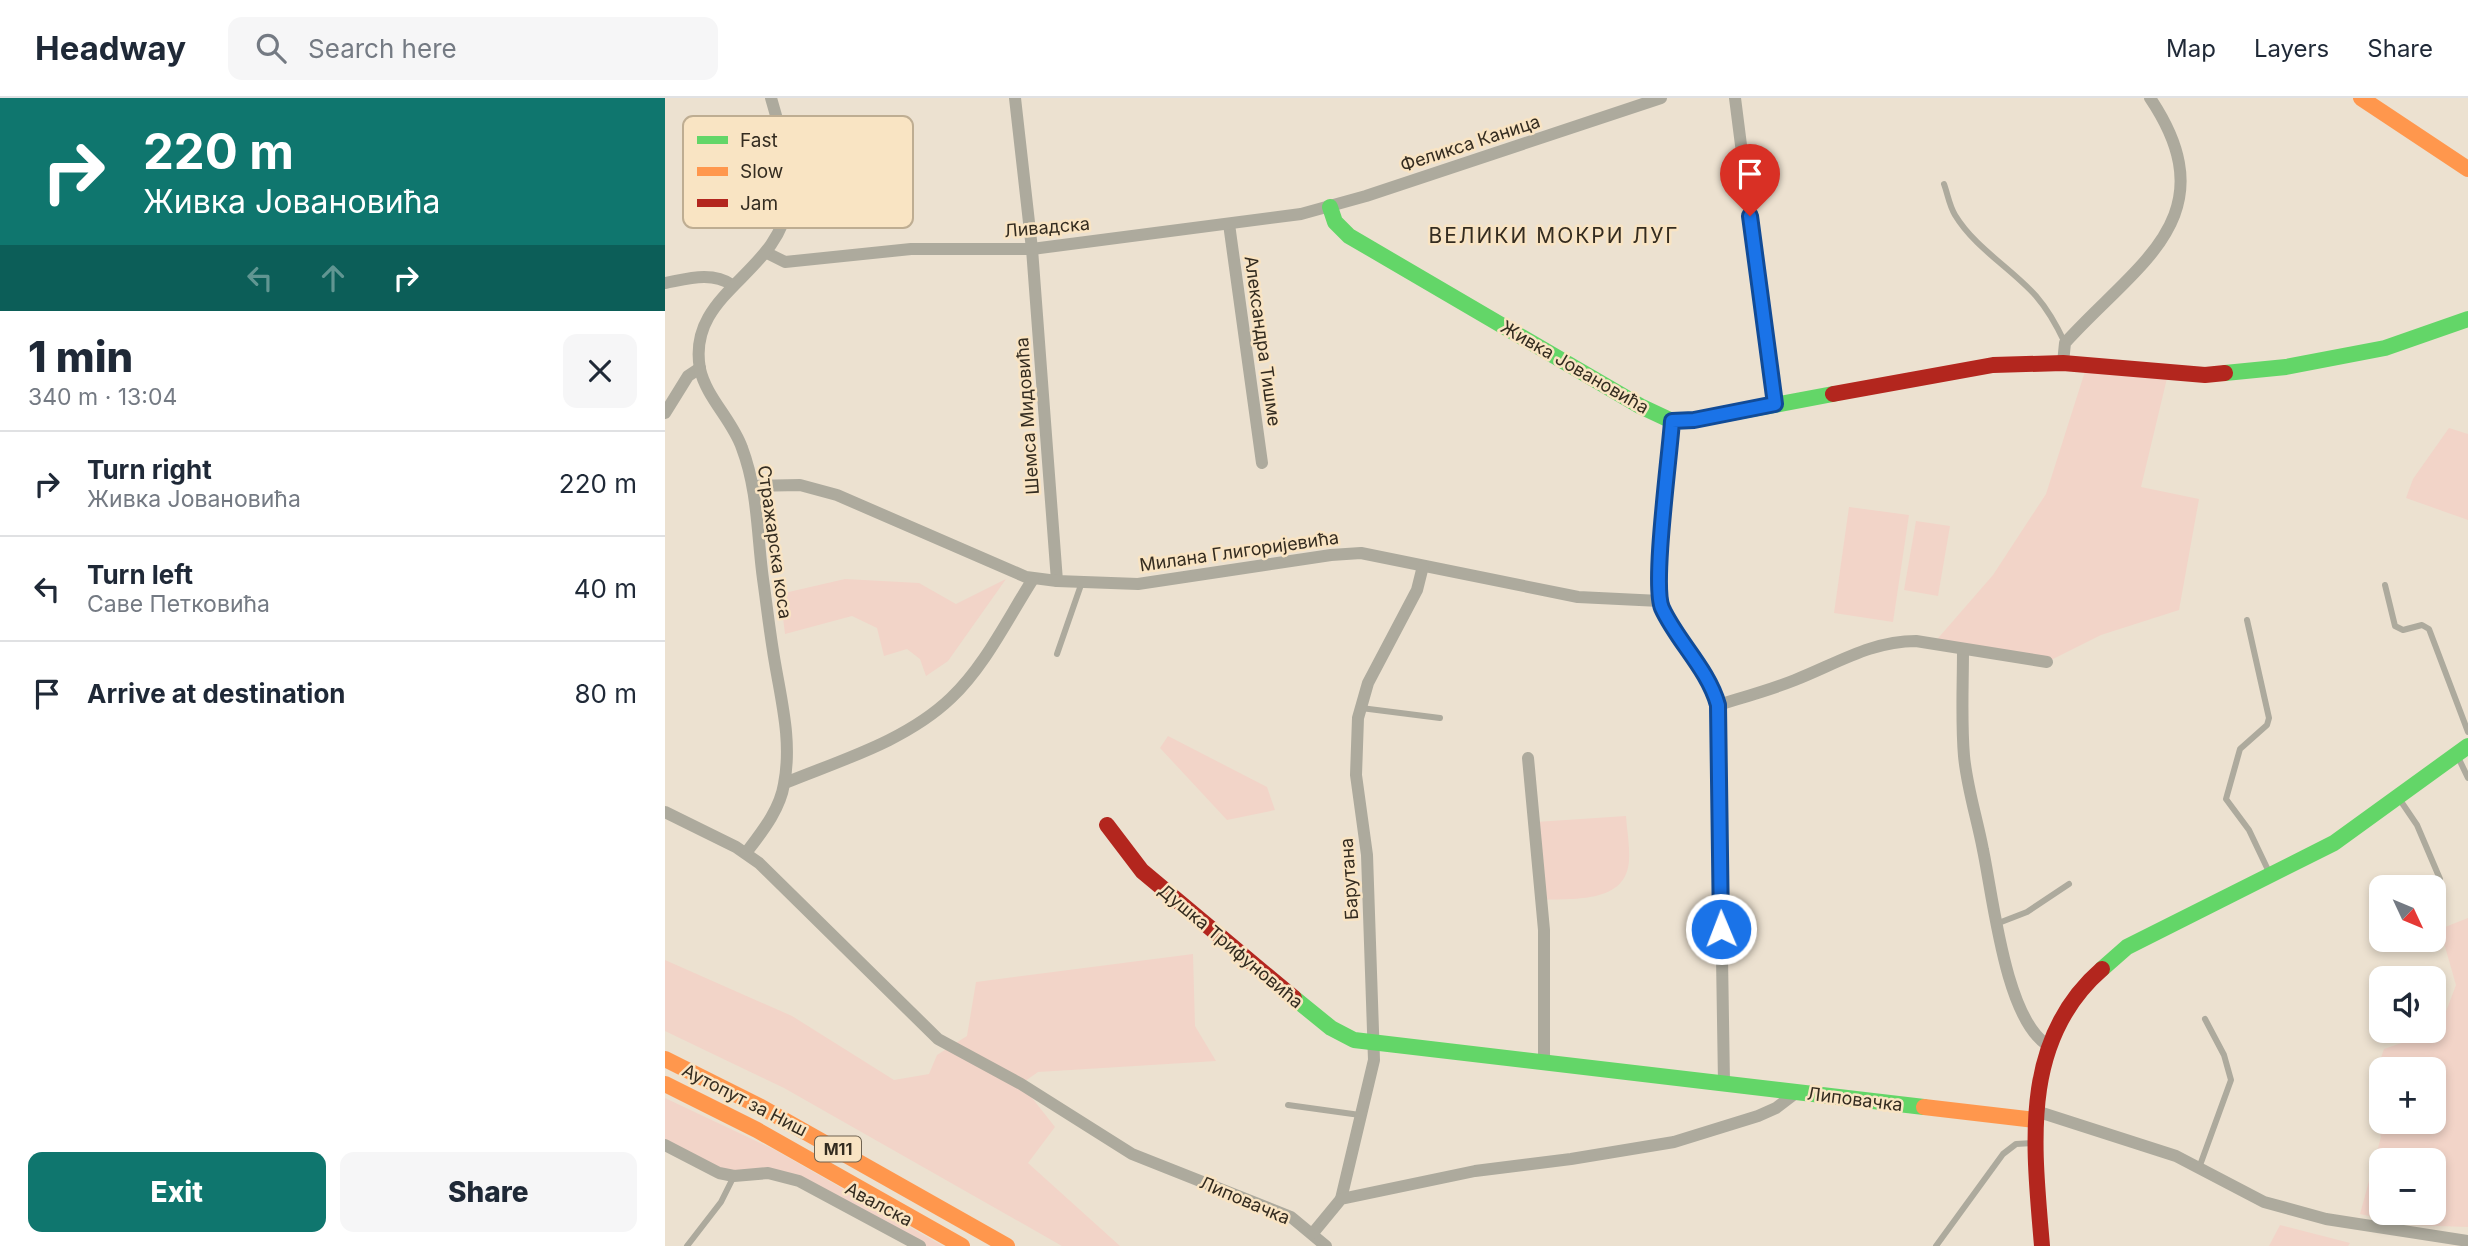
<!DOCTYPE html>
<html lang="en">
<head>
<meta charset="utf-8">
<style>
  :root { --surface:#fff; --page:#f6f6f7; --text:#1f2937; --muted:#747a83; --line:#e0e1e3; --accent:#0f766e }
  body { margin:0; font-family:Inter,sans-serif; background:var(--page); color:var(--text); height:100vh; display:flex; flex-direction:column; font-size:26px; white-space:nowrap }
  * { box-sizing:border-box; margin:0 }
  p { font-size:23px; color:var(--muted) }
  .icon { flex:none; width:38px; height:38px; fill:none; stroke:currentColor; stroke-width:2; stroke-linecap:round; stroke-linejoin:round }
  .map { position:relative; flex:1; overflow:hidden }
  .side { display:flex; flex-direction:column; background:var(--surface); width:665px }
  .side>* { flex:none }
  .top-card { background:#0f766e; color:#fff; overflow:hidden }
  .needle { width:46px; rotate:134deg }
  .tools { position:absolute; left:1704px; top:777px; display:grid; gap:14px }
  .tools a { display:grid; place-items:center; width:77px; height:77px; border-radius:14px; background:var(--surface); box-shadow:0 4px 10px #0003; font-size:35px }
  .pin { position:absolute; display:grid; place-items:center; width:60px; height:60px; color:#fff; margin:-72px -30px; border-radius:50% 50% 50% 0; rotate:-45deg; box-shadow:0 0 7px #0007 }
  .pin .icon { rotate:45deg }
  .me { position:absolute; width:77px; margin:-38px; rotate:359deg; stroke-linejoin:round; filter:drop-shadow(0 0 5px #0008) }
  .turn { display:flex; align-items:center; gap:24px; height:147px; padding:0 28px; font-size:32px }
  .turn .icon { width:91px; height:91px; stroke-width:2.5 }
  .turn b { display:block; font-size:49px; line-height:60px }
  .lanes { display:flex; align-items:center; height:66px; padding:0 28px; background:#0003; justify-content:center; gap:35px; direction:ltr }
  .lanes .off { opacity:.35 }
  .round { display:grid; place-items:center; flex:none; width:74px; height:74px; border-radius:14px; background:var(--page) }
  .summary { display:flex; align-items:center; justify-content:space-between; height:119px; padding:0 28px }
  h1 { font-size:42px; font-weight:800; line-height:52px }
  .action { display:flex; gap:14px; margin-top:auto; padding:14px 28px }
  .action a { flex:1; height:80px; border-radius:14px; background:var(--accent); color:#fff; font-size:28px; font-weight:800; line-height:80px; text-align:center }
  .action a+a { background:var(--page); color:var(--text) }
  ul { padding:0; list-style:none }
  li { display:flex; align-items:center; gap:21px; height:105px; padding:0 28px; border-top:2px solid var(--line) }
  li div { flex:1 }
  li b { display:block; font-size:26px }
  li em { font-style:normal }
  header { display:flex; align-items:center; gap:42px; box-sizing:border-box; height:98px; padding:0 35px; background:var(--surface); border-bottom:2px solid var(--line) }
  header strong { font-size:33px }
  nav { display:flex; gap:38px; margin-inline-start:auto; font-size:24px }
  .search { width:490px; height:63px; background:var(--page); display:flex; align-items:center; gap:18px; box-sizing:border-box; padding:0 24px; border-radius:14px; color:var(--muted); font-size:26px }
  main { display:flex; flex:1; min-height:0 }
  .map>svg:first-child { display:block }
</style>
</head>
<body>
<header>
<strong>Headway</strong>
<div class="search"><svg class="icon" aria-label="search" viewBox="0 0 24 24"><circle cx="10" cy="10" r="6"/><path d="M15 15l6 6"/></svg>Search here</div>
<nav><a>Map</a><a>Layers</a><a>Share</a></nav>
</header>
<main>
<section class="side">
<div class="top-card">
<div class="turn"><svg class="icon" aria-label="right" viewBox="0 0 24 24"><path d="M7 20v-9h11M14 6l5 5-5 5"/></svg><div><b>220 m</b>Живка Јовановића</div></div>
<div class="lanes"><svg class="icon off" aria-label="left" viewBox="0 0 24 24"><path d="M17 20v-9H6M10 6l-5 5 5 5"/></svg><svg class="icon off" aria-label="ahead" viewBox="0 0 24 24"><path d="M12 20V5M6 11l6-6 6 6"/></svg><svg class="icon" aria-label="right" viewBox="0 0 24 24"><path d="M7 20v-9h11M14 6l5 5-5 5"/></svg></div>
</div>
<div class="summary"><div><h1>1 min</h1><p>340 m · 13:04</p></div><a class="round"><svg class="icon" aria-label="close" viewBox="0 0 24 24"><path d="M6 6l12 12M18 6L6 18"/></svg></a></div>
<ul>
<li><svg class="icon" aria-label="right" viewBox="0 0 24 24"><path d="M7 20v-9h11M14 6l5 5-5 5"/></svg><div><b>Turn right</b><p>Живка Јовановића</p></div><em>220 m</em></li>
<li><svg class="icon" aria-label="left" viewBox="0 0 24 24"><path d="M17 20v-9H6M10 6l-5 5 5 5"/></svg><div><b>Turn left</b><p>Саве Петковића</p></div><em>40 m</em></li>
<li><svg class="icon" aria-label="arrive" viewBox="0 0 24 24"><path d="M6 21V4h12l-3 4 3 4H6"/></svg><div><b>Arrive at destination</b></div><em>80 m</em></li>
</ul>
<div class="action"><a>Exit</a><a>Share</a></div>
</section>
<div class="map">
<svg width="1803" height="1148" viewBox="0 0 1803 1148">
  <rect width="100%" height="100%" fill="#ece1d0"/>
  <g fill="#f2d4c8" fill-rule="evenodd">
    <path d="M 1422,267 L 1503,276 L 1476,389 L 1534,401 L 1514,512 L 1436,537 L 1382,564 L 1268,546 L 1328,477 L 1381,396 Z"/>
    <path d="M 1784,330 L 1803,336 L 1803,422 L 1741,400 L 1748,381 Z"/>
    <path d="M 1184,409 L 1244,417 L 1228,524 L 1169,515 Z"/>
    <path d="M 1251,423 L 1285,428 L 1273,498 L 1239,492 Z"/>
    <path d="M 180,481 L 254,485 L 291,506 L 341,481 L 283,563 L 261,578 L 255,561 L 242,551 L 219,558 L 212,530 L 187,518 L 120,536 L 115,496 Z"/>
    <path d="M 503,638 L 602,689 L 610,712 L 562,722 L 495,650 Z"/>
    <path d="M 961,718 C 962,733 965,748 964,762 C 962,807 905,800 874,802 L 871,724 Z"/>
    <path d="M 1803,820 L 1803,1129 L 1745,1127 L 1695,1116 L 1716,1039 L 1704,994 L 1719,951 L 1774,932 L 1791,887 L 1775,831 ZM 1717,971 L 1769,971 L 1769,1024 L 1717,1024 ZM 1717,1062 L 1769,1062 L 1769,1115 L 1717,1115 Z"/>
    <path d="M 528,856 L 530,928 L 551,963 L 373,974 L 356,986 L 390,1029 L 363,1065 L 455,1148 L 397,1148 L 119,990 L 0,933 L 0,862 L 127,918 L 229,982 L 264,976 L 272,957 L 302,938 L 311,884 Z"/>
    <path d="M 0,1000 L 110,1052 L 278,1148 L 255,1148 L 134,1083 L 69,1078 L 0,1047 Z"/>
    <path d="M 1615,1127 L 1685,1145 L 1683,1148 L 1604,1148 Z"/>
  </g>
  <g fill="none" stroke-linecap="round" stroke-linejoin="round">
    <g stroke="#adaa9d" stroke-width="6">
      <path d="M 1279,86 C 1283,97 1284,107 1290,117 C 1310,150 1346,170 1371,198 C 1384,213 1392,228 1400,245"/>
      <path d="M 1720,487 L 1730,528 L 1738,532 L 1757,527 L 1764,531 L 1803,634"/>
      <path d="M 1582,522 L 1604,620 L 1602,627 L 1575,651 L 1561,701 L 1584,732 L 1604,774"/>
      <path d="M 392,556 L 417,484"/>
      <path d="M 696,610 L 775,620"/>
      <path d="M 1793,659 L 1803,680"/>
      <path d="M 1735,702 L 1752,727 L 1775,781"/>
      <path d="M 1331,826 L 1362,814 L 1404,786"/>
      <path d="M 623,1007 L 695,1017"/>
      <path d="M 1534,1070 L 1566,982 L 1559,957 L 1540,921"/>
      <path d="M 22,1148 L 56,1104 L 69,1078"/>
      <path d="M 1271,1148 L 1338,1056 L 1351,1046 L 1368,1045"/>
    </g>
    <g stroke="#adaa9d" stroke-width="12">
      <path d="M 350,0 L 367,151 L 392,483"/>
      <path d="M 1070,0 L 1109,306"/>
      <path d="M 564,126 L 597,365"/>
      <path d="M 102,155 L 120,164 L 246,151 L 367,151 L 636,116 L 701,98 L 996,0"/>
      <path d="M 0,185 C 22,181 47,173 67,187"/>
      <path d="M 1398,265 L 1400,245 C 1471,166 1565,119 1485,0"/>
      <path d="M 0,315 L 23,278 L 35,270"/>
      <path d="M 1007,323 L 994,492 C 999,535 1042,566 1053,607 L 1059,985"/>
      <path d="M 88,388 L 135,387 L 172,397 L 361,479 L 392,483 L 473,486 L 666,457 L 696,455 L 913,499 L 995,503"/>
      <path d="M 1298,552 C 1298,587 1296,623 1299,658 C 1302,690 1312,720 1318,752 C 1328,799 1340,918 1381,946"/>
      <path d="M 1053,607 C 1079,599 1105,592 1130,582 C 1171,566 1206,543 1251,543 L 1382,564"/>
      <path d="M 863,660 L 879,832 L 879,966"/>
      <path d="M 120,685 C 176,662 241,643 286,600 C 320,568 343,520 368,481"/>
      <path d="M 0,714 L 71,749 L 94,765 L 273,941 L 356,986 L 467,1056 L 626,1119 L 661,1148"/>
      <path d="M 81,755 C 96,735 115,712 119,686 C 127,645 117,606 110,565 C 105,537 102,509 98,481 C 92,437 93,392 77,350 C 68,323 41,299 35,271 C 21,194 114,177 123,104 C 128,71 115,32 106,0"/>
      <path d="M 1371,1013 L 1511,1058 L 1599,1104 L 1661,1121 L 1803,1143"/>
      <path d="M 0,1047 L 54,1075 L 69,1078 L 103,1075 L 134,1083 L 255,1148"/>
      <path d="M 676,1101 L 709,962 L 702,757 L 691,677 L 693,620 L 703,585 L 752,492 L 758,468"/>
      <path d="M 648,1135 L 676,1101 L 810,1073 L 906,1061 L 1009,1044 L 1093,1018 L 1111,1010 L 1132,994"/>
    </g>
    <g stroke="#63d668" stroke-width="16">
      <path d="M 665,109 L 670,124 L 684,138 L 975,308 L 1007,323 L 1029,322 L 1168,296"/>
      <path d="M 1560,275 L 1621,269 L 1720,250 L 1803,221"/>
      <path d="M 1437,871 L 1462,849 L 1669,745 L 1803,648"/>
      <path d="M 629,900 L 666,930 L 689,942 L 1259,1009"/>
    </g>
    <g stroke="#ff974d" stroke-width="16">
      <path d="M 1696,0 L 1803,71"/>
      <path d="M 0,961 L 96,1009 L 342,1148"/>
      <path d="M 0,986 L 92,1032 L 297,1148"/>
      <path d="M 1259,1009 L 1370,1022"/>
    </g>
    <g stroke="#b3261e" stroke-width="16">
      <path d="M 1168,296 L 1328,267 L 1398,265 L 1540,277 L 1560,275"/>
      <path d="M 442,727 L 477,773 L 629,900"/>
      <path d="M 1377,1148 C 1369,1050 1354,943 1437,871"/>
    </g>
  </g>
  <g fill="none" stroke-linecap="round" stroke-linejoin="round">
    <g stroke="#114b97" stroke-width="18">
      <path id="route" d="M 1056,831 L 1053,607 C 1043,571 1012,543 997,510 C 987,487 1005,356 1007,323 L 1029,322 L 1110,306 L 1085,118"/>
    </g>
    <use href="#route" stroke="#1a73e8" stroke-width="12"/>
  </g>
  <g text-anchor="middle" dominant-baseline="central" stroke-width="5" stroke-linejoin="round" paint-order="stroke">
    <rect fill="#f9e4c3" stroke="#6f6351" stroke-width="2" x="150" y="1038.5" width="46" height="25" rx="5"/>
    <g font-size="16" font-weight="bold" fill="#342c20">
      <text x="173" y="1051">M11</text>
    </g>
    <g font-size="18" fill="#342c20" stroke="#f9e4c3">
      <text transform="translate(805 45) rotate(-18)">Феликса Каница</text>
      <text transform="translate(382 129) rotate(-5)">Ливадска</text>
      <text transform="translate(598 243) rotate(82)">Александра Тишме</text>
      <text transform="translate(910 269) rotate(30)">Живка Јовановића</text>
      <text transform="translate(362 318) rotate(-94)">Шемса Мидовића</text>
      <text transform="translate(110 444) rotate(82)">Стражарска коса</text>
      <text transform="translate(574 453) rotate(-8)">Милана Глигоријевића</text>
      <text transform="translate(684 781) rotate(-94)">Барутана</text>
      <text transform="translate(566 848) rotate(40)">Душка Трифуновића</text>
      <text transform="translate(1190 1001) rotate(7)">Липовачка</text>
      <text transform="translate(80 1002) rotate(27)">Аутопут за Ниш</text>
      <text transform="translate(580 1102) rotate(23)">Липовачка</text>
      <text transform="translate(214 1106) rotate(28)">Авалска</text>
    </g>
    <g font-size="21" letter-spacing="2" fill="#342c20" stroke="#f9e4c3">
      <text x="889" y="137">ВЕЛИКИ МОКРИ ЛУГ</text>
    </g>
  </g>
  <rect x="18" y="18" width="230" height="112" rx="10" fill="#f9e4c3" stroke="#bead92" stroke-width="2"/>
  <rect x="32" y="38" width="31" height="8" fill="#63d668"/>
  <rect x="32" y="69" width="31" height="9" fill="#ff974d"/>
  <rect x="32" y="101" width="31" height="8" fill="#b3261e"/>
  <g font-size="19" fill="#342c20">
    <text x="75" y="49">Fast</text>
    <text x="75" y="80">Slow</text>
    <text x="75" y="112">Jam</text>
  </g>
</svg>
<div class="tools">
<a><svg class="needle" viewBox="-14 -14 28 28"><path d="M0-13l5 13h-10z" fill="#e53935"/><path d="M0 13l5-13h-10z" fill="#747a83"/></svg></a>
<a><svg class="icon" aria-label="sound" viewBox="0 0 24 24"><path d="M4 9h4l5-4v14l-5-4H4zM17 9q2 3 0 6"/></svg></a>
<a>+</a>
<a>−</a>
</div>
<div class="pin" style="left:1085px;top:118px;background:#d93025"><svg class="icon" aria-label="arrive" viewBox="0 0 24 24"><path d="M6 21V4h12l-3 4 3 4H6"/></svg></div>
<svg class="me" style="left:1056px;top:831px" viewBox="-20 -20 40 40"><circle r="17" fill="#1a73e8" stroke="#fff" stroke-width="3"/><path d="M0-11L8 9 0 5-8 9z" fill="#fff"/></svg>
</div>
</main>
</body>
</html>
